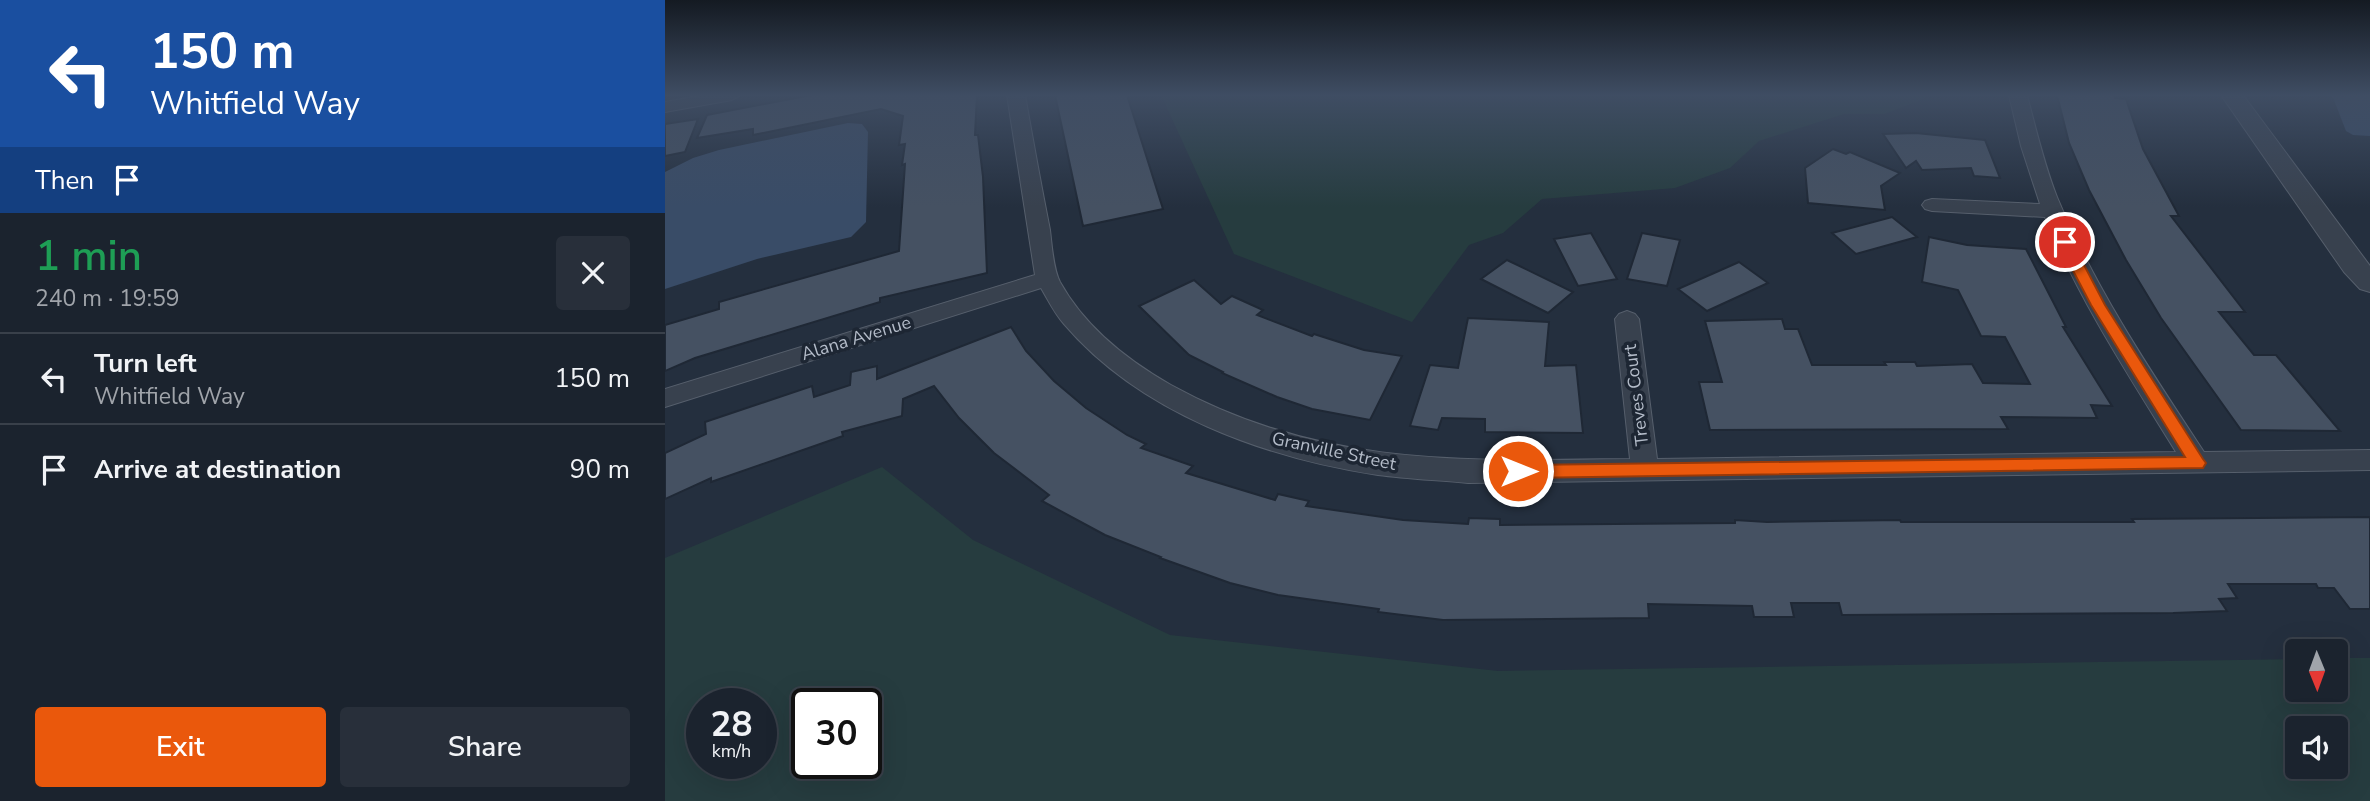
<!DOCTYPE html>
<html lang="en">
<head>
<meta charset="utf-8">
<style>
  :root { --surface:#1b232e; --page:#282f3a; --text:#f1f3f6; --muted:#a0a4aa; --line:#39404a; --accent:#ea580c }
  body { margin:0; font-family:"Nunito Sans",sans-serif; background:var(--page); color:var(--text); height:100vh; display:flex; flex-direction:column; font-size:26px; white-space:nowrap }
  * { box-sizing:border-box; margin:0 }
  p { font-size:23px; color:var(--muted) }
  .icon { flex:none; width:38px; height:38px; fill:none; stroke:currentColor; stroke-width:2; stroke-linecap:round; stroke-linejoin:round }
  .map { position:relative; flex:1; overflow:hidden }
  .drawer { display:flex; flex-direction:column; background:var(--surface); width:665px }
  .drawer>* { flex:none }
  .top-card { background:#1a4fa0; color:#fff; overflow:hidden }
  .needle { width:46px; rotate:179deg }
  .fabs { position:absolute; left:1620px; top:639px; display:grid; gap:14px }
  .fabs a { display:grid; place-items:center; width:63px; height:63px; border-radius:7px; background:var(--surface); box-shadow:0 7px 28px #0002,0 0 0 2px var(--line); font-size:35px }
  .speed { position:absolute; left:21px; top:688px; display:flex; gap:14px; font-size:35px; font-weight:700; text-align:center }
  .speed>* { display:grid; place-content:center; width:91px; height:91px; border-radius:50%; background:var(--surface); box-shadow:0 7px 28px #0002,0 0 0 2px var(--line); line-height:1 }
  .speed small { font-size:18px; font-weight:400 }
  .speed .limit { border:4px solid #111; border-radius:10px; background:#fff; color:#111 }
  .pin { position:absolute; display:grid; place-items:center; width:60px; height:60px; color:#fff; margin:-30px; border:4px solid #fff; border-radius:50%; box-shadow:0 2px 7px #0007 }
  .me { position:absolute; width:77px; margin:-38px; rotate:90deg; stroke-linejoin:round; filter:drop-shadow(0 0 5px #0008) }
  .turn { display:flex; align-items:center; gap:24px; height:147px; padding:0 35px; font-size:32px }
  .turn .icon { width:91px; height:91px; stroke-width:2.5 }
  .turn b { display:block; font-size:49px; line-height:60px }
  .then { display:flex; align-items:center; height:66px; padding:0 35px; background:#0003; gap:14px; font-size:26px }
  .round { display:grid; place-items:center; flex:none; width:74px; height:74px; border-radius:7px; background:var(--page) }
  .headline { display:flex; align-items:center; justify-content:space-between; height:119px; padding:0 35px }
  h1 { font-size:42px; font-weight:600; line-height:52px; color:#1e9e55 }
  .button { display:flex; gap:14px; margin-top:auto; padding:14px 35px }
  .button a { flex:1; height:80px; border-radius:7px; background:var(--accent); color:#fff; font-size:28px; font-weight:600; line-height:80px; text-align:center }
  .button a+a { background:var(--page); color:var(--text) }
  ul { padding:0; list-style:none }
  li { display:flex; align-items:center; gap:21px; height:91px; padding:0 35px; border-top:2px solid var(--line) }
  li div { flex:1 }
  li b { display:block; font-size:26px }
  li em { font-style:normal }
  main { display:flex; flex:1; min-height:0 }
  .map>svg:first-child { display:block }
</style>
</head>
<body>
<main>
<section class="drawer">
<div class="top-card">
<div class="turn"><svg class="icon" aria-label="left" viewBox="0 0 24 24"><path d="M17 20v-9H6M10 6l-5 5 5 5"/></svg><div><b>150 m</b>Whitfield Way</div></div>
<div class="then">Then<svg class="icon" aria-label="arrive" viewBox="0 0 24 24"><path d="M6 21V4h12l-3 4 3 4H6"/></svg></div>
</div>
<div class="headline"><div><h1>1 min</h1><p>240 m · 19:59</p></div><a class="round"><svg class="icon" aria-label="close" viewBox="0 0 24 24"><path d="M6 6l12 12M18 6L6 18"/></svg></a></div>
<ul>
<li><svg class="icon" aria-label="left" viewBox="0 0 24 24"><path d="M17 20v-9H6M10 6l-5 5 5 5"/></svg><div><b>Turn left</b><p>Whitfield Way</p></div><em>150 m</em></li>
<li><svg class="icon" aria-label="arrive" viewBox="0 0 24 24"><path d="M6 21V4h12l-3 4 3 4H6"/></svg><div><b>Arrive at destination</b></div><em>90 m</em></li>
</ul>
<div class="button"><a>Exit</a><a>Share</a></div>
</section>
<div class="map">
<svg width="1705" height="801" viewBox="0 0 1705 801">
  <rect width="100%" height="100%" fill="#242f3e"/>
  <g fill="#263c3f" fill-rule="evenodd">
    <path d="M 512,95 L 1261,95 L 1259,99 L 1219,114 L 1179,114 L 1094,141 L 1065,168 L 1010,188 L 877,199 L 838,233 L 804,245 L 747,322 L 569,254 L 497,97 Z"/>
    <path d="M 217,467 L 308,540 L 505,635 L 833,671 L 1633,659 L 1633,690 L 1671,690 L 1671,658 L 1705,658 L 1705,801 L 0,801 L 0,558 ZM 37,704 L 96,704 L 96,763 L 37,763 ZM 142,704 L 201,704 L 201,763 L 142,763 ZM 1633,728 L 1671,728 L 1671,766 L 1633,766 Z"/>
  </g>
  <g fill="#394c67">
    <path d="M 1667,95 L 1705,95 L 1705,136 L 1688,135 L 1681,131 Z"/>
    <path d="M 183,123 L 197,124 L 203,132 L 201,222 L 186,237 L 92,259 L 0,289 L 0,172 L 28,158 L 54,150 Z"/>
  </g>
  <g fill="#455162" stroke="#1f2835" stroke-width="2">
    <path d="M 146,95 L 312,95 L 310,135 L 313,135 L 318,177 L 322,273 L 215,298 L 215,302 L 30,358 L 0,371 L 0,325 L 54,309 L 54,302 L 234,251 L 240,164 L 237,165 L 240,144 L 234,145 L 238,116 L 216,109 L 88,135 L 88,129 L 32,138 L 42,115 Z"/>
    <path d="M 390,95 L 462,95 L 498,209 L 418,226 Z"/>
    <path d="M 1392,95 L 1449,95 L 1450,98 L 1461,99 L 1478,149 L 1514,216 L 1506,216 L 1580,312 L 1554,312 L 1589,355 L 1611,355 L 1675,431 L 1576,430 L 1496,318 L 1461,260 L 1424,190 L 1404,143 Z"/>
    <path d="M 33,119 L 20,152 L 0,156 L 0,124 Z"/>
    <path d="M 1251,133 L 1320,140 L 1335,178 L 1309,176 L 1306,168 L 1257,170 L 1251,161 L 1241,168 L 1218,134 Z"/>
    <path d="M 1168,149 L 1181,154 L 1185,152 L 1235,173 L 1216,186 L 1220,210 L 1143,203 L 1140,168 Z"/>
    <path d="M 1227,217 L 1252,237 L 1191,254 L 1167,233 Z"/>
    <path d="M 926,233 L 952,279 L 913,286 L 889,239 Z"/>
    <path d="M 977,233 L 1015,240 L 1002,286 L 962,279 Z"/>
    <path d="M 1264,237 L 1302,245 L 1361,249 L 1401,327 L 1398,327 L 1447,406 L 1426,405 L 1432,418 L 1336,417 L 1343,429 L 1045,430 L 1034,382 L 1057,382 L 1040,321 L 1117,319 L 1120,329 L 1133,329 L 1147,365 L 1221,365 L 1219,362 L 1250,362 L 1252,366 L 1307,364 L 1318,383 L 1365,384 L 1340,337 L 1316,336 L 1293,290 L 1257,282 Z"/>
    <path d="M 842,260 L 908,292 L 883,313 L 816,279 Z"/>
    <path d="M 1074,262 L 1103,283 L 1042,311 L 1013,289 Z"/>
    <path d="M 529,280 L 556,304 L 567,296 L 598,310 L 592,315 L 647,336 L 649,334 L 699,350 L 737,356 L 705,420 L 647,409 L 612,397 L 557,373 L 558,372 L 524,355 L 474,306 Z"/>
    <path d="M 803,318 L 884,322 L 880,366 L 911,365 L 918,433 L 820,432 L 820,419 L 777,418 L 773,430 L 745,426 L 765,365 L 793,368 Z"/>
    <path d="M 346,327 L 361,351 L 389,381 L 421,408 L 462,435 L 481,444 L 476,448 L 528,466 L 521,473 L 610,500 L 613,494 L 644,501 L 641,506 L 738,520 L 803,524 L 804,518 L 835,519 L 835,525 L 1070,523 L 1070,520 L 1102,522 L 1235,520 L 1236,522 L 1469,522 L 1467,519 L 1705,517 L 1705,609 L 1685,609 L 1669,588 L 1653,588 L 1651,584 L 1563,584 L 1572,598 L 1554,599 L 1562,611 L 1508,613 L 1177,615 L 1174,603 L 1126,603 L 1129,617 L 1089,617 L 1087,606 L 983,604 L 984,618 L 778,620 L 713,612 L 714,609 L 613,595 L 565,583 L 495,558 L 496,557 L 440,535 L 377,501 L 384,495 L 329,453 L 294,418 L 269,386 L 238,399 L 237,416 L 177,432 L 178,436 L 46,482 L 46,478 L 0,499 L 0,453 L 41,434 L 40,422 L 147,386 L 149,397 L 185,385 L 186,372 L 212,366 L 212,379 Z"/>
  </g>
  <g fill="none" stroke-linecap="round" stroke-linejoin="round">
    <g stroke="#565f6c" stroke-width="2">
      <g id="minor">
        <path d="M 40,95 L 76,95 L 67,100 L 0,112 L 0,102 Z"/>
        <path d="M 342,95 L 360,95 C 368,140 376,185 385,230 C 387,246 388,268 395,282 C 420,327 462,360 506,385 C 657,468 799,461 965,459 L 950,319 L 954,314 L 962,311 L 970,314 L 974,319 L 992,459 L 1511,452 C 1464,376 1414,300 1380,217 L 1267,211 L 1260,209 L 1257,205 L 1260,201 L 1267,199 L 1375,204 L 1356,146 L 1344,95 L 1362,95 C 1371,129 1379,164 1392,197 C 1430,288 1485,370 1539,452 L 1705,450 L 1705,470 L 803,483 C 773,480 743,479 713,475 C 600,458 475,413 399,324 C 390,314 383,300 376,288 L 0,407 L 0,389 L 370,275 Z"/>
      </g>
    </g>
    <g stroke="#565f6c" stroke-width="2">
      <path id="tertiary" d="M 1556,95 L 1578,95 L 1705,266 L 1705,292 L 1695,289 L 1679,272 Z"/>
    </g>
    <use href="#minor" fill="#38414e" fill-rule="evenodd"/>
    <use href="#tertiary" fill="#38414e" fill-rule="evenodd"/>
  </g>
  <linearGradient id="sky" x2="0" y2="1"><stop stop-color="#141a22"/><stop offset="0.46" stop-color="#3f4d63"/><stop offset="1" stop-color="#3f4d63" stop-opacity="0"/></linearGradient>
  <rect width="1705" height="207" fill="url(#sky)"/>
  <path fill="#ea580c" stroke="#983908" stroke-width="2" d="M 1400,238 L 1407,242 L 1440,305 L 1538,459 L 1541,463 L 1538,468 L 853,478 L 847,476 L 845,471 L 847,467 L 853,465 L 1520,457 L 1426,305 L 1393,242 Z"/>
  <g text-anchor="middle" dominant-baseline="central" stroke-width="7" stroke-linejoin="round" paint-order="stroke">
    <g font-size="18" fill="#b4bcc9" stroke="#1d2633">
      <text transform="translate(191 338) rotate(-17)">Alana Avenue</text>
      <text transform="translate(971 395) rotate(-97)">Treves Court</text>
      <text transform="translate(669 451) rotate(12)">Granville Street</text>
    </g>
  </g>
</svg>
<div class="fabs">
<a><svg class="needle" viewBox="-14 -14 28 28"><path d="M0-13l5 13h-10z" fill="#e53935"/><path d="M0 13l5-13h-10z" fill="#a0a4aa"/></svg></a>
<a><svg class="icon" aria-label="sound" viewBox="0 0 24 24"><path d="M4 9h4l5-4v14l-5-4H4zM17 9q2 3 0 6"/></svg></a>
</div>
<div class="speed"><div>28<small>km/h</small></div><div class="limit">30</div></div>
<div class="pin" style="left:1400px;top:242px;background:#d93025"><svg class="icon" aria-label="arrive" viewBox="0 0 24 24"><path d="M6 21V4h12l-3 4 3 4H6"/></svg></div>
<svg class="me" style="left:853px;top:471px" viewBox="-20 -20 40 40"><circle r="17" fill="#ea580c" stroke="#fff" stroke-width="3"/><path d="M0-11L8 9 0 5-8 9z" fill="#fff"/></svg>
</div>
</main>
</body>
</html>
